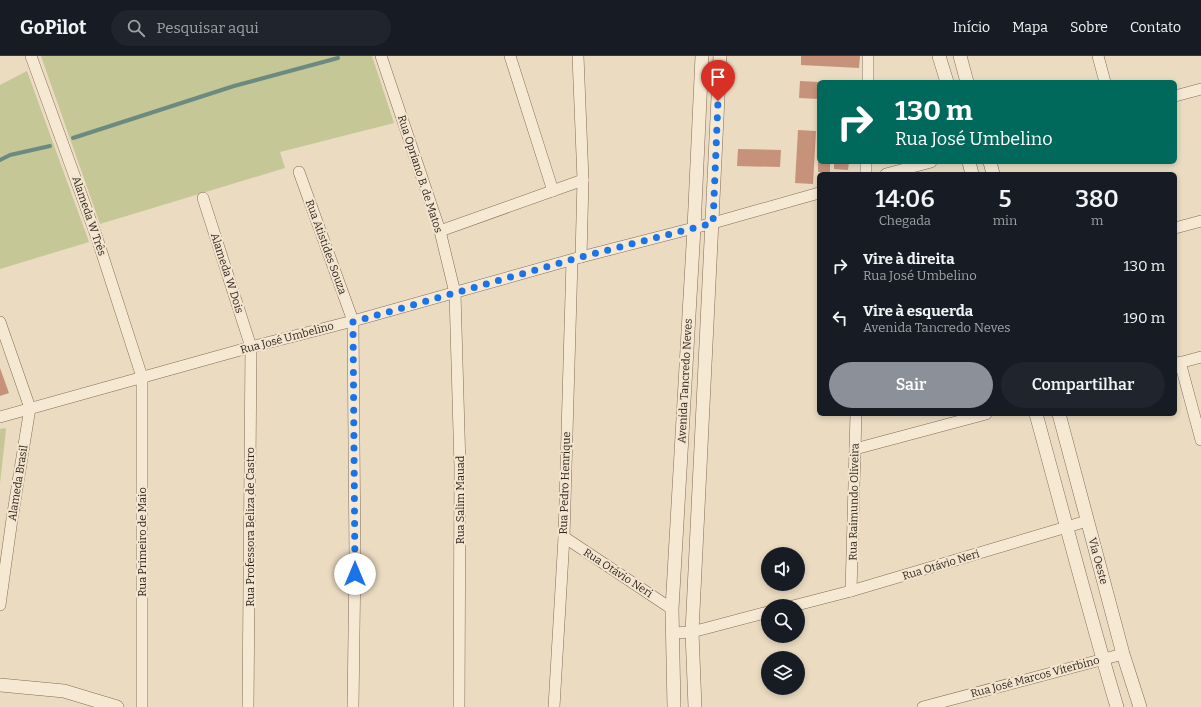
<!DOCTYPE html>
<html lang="pt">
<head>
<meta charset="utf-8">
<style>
  :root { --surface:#171b24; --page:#20242c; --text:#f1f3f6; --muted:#9ea1a6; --line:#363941; --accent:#8c9099 }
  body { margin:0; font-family:Bitter,serif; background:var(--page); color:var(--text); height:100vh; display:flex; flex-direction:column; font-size:15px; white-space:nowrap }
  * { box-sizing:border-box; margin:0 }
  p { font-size:13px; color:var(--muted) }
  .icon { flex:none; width:22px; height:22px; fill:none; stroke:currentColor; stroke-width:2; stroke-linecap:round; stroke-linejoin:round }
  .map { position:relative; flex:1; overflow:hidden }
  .side { position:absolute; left:817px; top:116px; width:360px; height:244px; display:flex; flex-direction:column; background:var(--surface); border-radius:6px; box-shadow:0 2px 6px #0003 }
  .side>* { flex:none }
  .guide { position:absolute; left:817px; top:24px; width:360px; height:84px; border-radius:6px; box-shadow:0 2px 6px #0003; background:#00695c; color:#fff; overflow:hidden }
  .tools { position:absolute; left:761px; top:491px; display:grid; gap:8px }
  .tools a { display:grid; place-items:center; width:44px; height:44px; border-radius:50%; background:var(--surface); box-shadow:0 2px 6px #0003; font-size:20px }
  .pin { position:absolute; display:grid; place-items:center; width:34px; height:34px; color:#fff; margin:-41px -17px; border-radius:50% 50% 50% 0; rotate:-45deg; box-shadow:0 0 4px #0007 }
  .pin .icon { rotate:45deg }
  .me { position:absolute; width:44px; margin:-22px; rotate:0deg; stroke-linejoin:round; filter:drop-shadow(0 0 3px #0008) }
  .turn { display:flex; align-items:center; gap:14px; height:84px; padding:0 12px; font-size:18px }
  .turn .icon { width:52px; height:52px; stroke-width:2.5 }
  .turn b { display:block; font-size:28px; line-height:34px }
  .eta { display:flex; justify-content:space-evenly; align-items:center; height:68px; text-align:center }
  .eta b { font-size:24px; font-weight:600; line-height:28px }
  .primary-button { display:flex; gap:8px; margin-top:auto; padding:8px 12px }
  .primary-button a { flex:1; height:46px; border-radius:24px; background:var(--accent); color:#fff; font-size:16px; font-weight:600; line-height:46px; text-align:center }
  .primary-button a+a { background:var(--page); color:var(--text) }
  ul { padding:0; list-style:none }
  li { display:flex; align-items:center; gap:12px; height:52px; padding:0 12px }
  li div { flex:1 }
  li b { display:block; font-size:15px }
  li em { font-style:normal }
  header { display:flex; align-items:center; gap:24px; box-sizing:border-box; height:56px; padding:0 20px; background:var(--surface); border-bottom:1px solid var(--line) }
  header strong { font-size:19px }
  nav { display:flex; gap:22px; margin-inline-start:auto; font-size:14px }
  .search { width:280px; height:36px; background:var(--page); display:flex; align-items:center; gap:10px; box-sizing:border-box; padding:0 14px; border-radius:22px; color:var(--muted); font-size:15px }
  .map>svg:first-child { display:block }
</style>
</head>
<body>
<header>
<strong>GoPilot</strong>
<div class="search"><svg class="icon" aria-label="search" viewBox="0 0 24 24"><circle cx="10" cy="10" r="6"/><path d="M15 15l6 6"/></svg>Pesquisar aqui</div>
<nav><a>Início</a><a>Mapa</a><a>Sobre</a><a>Contato</a></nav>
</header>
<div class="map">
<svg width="1201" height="651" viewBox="0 0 1201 651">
  <rect width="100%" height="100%" fill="#eadbc1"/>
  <g fill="#c5c796">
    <path d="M 41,0 L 372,0 L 394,67 L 280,96 L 285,112 L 100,168 Z"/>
    <path d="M 27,15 L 89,186 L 0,213 L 0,29 Z"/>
    <path d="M 5,372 L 6,374 L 0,427 L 0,373 Z"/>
  </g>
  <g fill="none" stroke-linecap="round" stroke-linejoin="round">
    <g stroke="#6c8a80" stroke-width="4">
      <path d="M 73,82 L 234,30 L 338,2"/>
      <path d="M 0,104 L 10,99 L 50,90"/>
    </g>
  </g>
  <g fill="#c6937a">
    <path d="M 801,0 L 860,0 L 859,12 L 801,9 Z"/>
    <path d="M 800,25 L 819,26 L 819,43 L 799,42 Z"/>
    <path d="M 798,74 L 816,75 L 813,128 L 795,127 Z"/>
    <path d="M 738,93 L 781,94 L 780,111 L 737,110 Z"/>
    <rect x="818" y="106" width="12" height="10"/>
    <path d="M 834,106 L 849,106 L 848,114 L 834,113 Z"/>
    <path d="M 0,312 L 9,337 L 0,340 Z"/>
  </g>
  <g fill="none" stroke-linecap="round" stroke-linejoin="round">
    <g stroke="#826c5a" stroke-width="12">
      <g id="minor">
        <path d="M 31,0 L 97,182 L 142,321 L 142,651"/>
        <path d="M 381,0 L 440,175 L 455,237 L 460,411 L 459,651"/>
        <path d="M 510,0 L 553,135"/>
        <path d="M 578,0 L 583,124 L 581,201"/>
        <path d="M 1098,0 L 1105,26"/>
        <path d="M 868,26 L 868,0"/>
        <path d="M 1175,40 L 1201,33"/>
        <path d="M 299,116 L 353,265 L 355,503 L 353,651"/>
        <path d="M 866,118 L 866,106"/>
        <path d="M 886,118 L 931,106"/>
        <path d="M 203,142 L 251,291 L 248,651"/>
        <path d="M 1175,172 L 1201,165"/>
        <path d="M 440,175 L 583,124"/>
        <path d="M 0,266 L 30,352 L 12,463 L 0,549"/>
        <path d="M 1180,306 L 1201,384"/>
        <path d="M 1175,308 L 1201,301"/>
        <path d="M 0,361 L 251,291 L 353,265 L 581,201 L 713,167 L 819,137"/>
        <path d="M 855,393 L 986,358"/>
        <path d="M 564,481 L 672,553"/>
        <path d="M 851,535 L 856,358"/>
        <path d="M 793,550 L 851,535 L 1087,465"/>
        <path d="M 672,577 L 692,576 L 768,556"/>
        <path d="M 554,651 L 564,481 L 572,204"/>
        <path d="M 923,651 L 1123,598"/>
      </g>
    </g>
    <g stroke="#826c5a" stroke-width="14">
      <g id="tertiary">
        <path d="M 939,0 L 947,26"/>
        <path d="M 960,0 L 967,26"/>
        <path d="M 969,106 L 972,118"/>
        <path d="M 990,106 L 993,118"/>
        <path d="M 1036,358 C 1063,456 1088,554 1117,651"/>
        <path d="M 1059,358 L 1123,598 L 1140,651"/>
        <path d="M 0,629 L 64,635 L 117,651"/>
        <path d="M 674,651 L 672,553 L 694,172 L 702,0"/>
        <path d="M 695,651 L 692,576 L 720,0"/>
      </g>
    </g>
    <use href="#minor" stroke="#f6e9d4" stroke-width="11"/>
    <use href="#tertiary" stroke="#f6e9d4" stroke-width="13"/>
  </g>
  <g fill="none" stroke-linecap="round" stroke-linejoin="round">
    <path stroke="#1a73e8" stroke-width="7" stroke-dasharray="0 12.6" d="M 355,518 L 353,266 L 581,201 L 713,167 L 718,45"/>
  </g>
  <g text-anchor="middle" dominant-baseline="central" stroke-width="4" stroke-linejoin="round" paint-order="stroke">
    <g font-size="11" fill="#33261d" stroke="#f2e6d0">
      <text transform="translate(420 118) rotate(72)">Rua Opriano B. de Matos</text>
      <text transform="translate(89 160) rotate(71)">Alameda W Três</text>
      <text transform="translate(326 191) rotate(70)">Rua Atistides Souza</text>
      <text transform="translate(227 217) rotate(72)">Alameda W Dois</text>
      <text transform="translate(287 282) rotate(-15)">Rua José Umbelino</text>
      <text transform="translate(685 325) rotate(-87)">Avenida Tancredo Neves</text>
      <text transform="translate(18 427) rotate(-81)">Alameda Brasil</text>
      <text transform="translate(565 427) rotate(-88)">Rua Pedro Henrique</text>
      <text transform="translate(460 444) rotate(-90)">Rua Salim Mauad</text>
      <text transform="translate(854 446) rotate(-89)">Rua Raimundo Oliveira</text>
      <text transform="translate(250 471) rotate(-90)">Rua Professora Beliza de Castro</text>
      <text transform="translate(142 486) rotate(-90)">Rua Primeiro de Maio</text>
      <text transform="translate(1098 505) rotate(75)">Via Oeste</text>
      <text transform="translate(941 509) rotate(-17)">Rua Otávio Neri</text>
      <text transform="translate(618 517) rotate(33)">Rua Otávio Neri</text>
      <text transform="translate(1035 621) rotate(-15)">Rua José Marcos Viterbino</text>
    </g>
  </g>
</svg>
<div class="tools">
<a><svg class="icon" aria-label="sound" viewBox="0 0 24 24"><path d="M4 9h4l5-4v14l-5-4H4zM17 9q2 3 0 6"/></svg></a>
<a><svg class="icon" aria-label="search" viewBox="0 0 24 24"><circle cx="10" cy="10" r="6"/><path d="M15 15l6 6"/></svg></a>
<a><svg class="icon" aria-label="layers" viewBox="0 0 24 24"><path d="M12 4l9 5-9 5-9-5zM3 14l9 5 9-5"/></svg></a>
</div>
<div class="pin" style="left:718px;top:45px;background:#d93025"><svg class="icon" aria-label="arrive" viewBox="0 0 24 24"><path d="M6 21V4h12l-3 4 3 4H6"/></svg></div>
<svg class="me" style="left:355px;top:518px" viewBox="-20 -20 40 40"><circle r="19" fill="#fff"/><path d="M0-13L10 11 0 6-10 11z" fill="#1a73e8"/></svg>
<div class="guide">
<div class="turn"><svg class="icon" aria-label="right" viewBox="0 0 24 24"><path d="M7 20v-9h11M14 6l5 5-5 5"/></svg><div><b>130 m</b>Rua José Umbelino</div></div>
</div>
<section class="side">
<div class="eta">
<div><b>14:06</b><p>Chegada</p></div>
<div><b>5</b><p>min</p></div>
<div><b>380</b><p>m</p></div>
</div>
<ul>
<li><svg class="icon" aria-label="right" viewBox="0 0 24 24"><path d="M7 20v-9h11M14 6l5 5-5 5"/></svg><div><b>Vire à direita</b><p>Rua José Umbelino</p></div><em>130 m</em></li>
<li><svg class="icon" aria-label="left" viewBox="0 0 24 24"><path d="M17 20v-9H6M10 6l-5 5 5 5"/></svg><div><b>Vire à esquerda</b><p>Avenida Tancredo Neves</p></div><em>190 m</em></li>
</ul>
<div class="primary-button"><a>Sair</a><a>Compartilhar</a></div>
</section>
</div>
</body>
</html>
